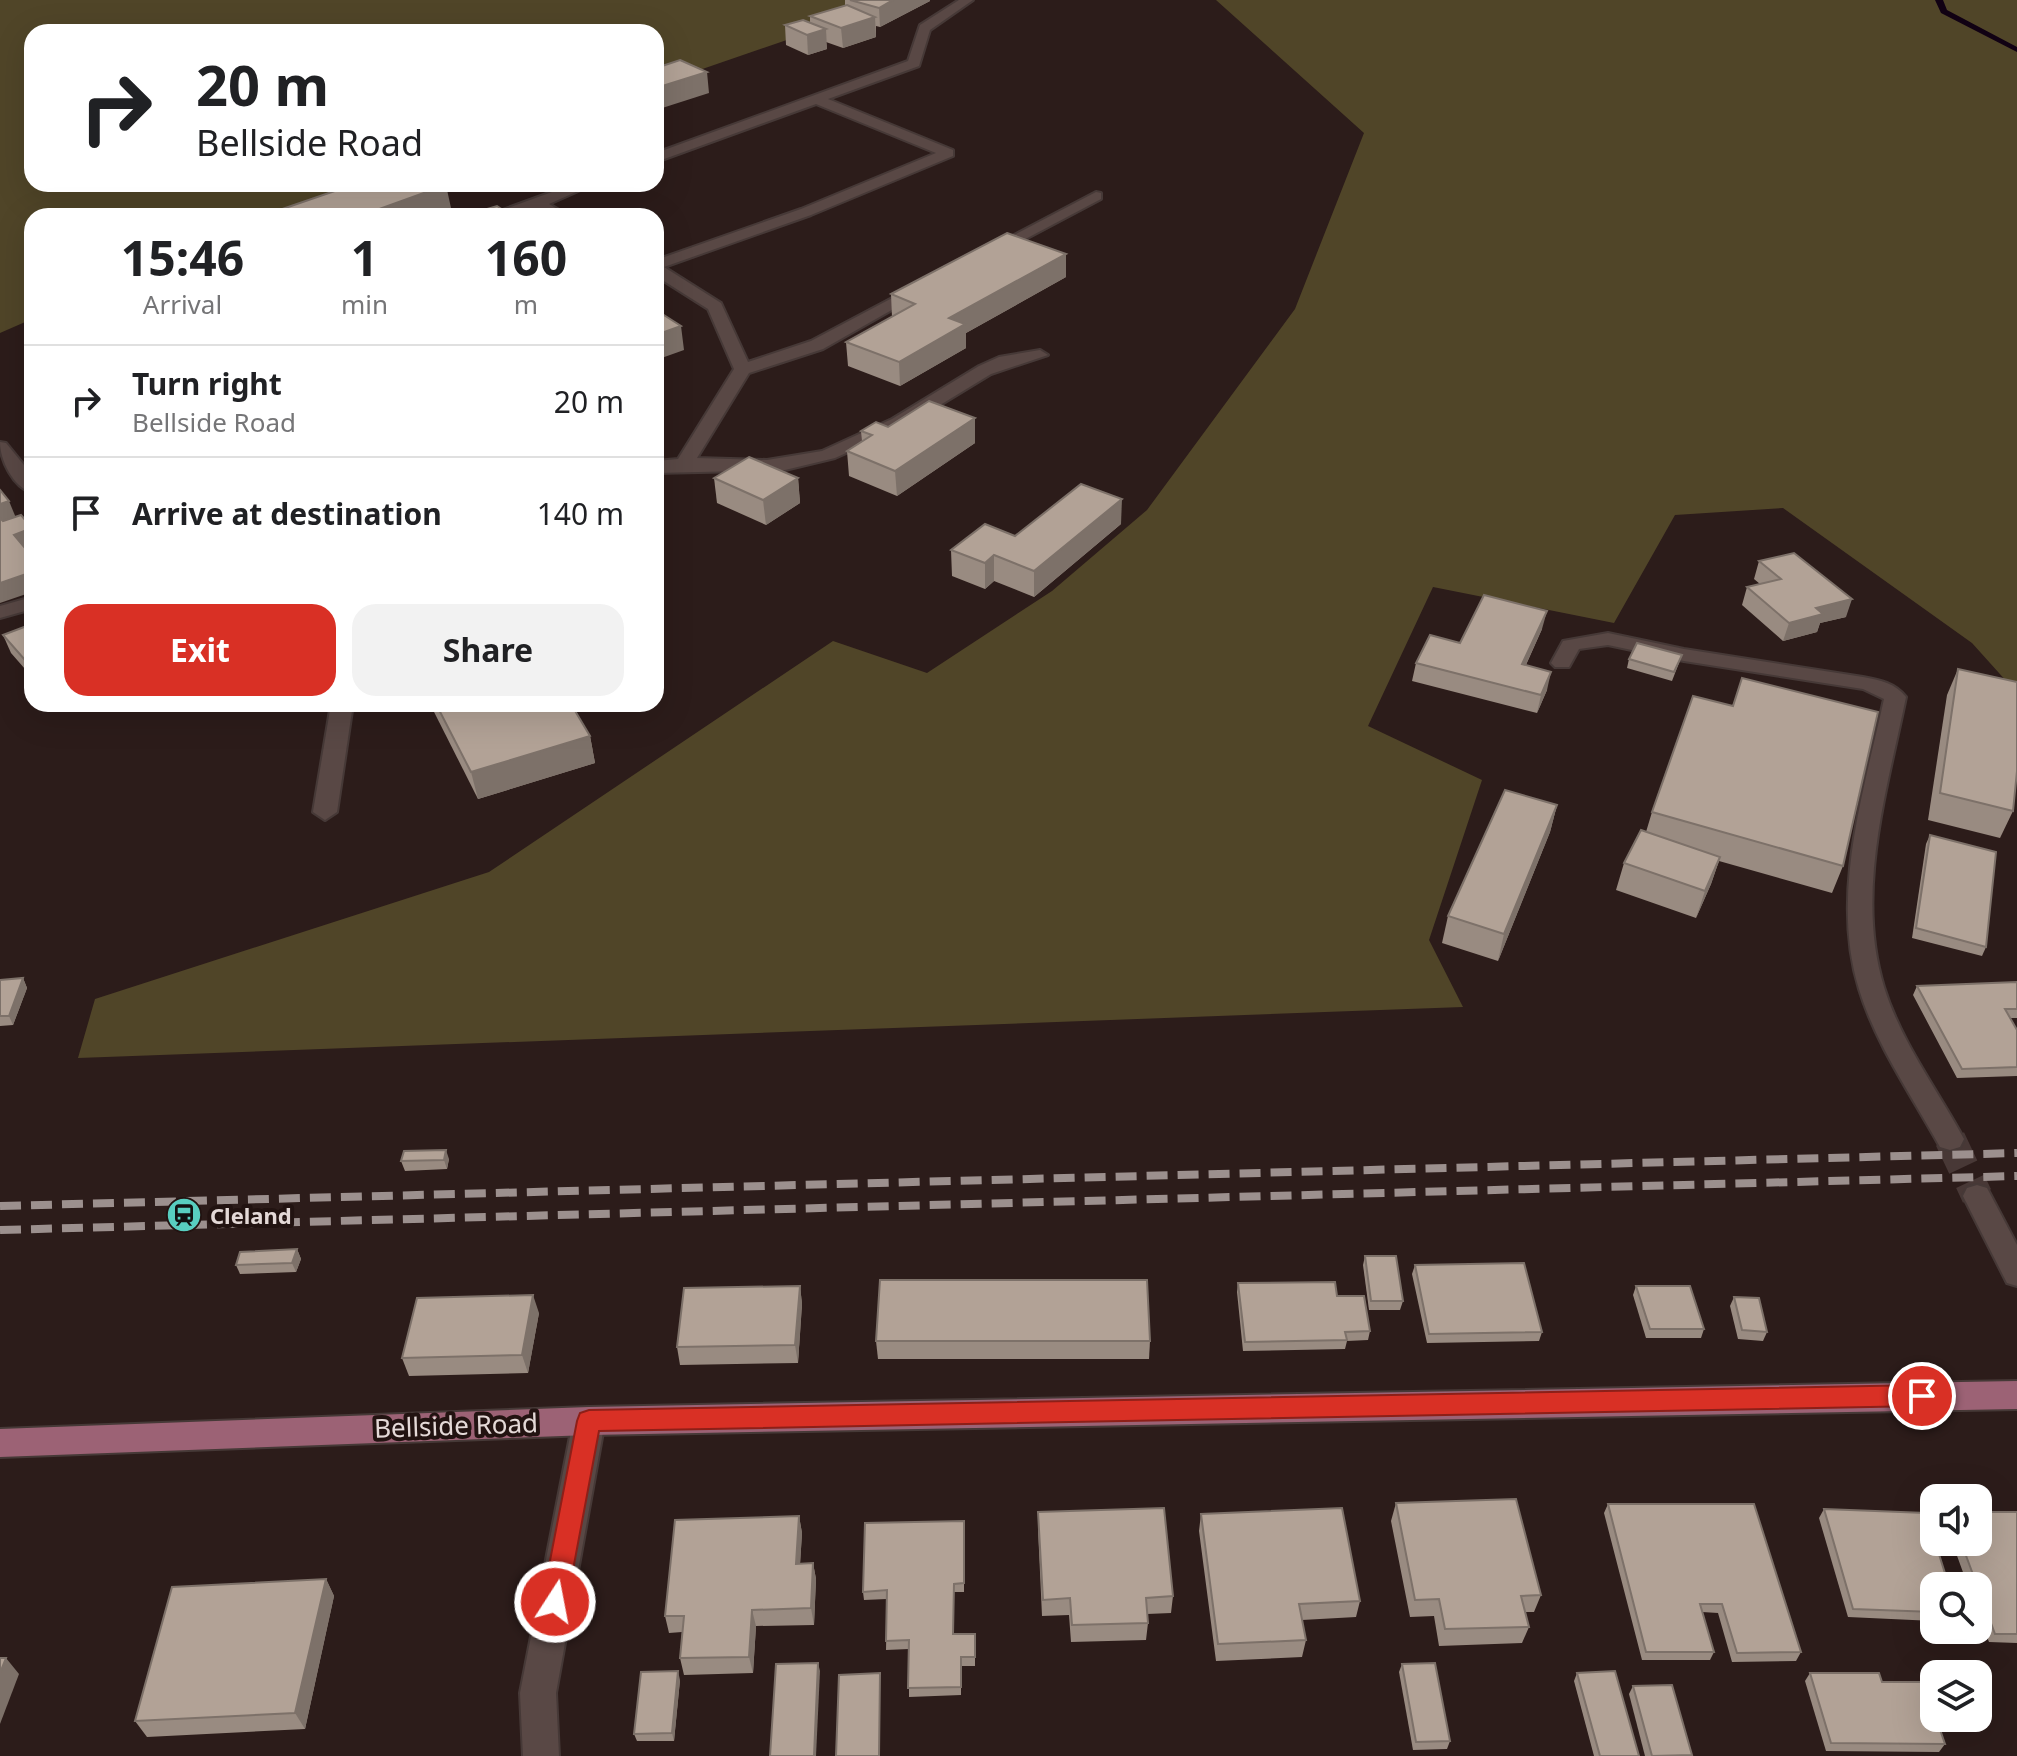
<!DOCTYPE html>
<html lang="en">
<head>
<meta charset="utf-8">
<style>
  :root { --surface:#fff; --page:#f2f2f2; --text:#202124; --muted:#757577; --line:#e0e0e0; --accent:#d93025 }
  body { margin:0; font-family:"Noto Sans",sans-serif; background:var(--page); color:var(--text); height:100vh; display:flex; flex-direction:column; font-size:30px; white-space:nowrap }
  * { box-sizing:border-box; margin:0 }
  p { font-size:26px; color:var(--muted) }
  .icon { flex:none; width:44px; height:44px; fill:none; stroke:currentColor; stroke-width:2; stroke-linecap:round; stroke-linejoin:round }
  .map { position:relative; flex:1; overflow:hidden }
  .sheet { position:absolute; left:24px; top:208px; width:640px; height:504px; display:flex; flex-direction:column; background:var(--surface); border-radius:24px; box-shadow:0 8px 32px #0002 }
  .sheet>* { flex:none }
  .top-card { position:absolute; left:24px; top:24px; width:640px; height:168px; border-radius:24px; box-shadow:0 8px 32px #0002; background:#fff; color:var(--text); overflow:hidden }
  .tools { position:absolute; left:1920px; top:1484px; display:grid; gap:16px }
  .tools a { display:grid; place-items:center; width:72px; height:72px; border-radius:16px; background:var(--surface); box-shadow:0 8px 32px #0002; font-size:40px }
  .pin { position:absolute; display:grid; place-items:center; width:68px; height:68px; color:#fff; margin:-34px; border:4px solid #fff; border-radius:50%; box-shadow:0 2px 8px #0007 }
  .me { position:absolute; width:88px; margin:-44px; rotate:11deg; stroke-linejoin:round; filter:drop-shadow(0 0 6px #0008) }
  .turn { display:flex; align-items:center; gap:28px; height:168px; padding:0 40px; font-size:36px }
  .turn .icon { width:104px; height:104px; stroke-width:2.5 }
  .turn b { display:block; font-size:56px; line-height:68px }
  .eta { display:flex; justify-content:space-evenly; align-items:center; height:136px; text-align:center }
  .eta b { font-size:48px; font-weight:700; line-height:56px }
  .action { display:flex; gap:16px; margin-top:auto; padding:16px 40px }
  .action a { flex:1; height:92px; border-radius:24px; background:var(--accent); color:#fff; font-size:32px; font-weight:700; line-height:92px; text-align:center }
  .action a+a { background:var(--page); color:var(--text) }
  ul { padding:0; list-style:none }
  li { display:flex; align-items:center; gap:24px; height:112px; padding:0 40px; border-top:2px solid var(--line) }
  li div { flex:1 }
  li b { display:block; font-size:30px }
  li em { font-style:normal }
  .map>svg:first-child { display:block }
</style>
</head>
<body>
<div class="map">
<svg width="2017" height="1756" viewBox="0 0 2017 1756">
  <rect width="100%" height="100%" fill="#2c1c1a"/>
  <g fill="#504528">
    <path d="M 0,0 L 874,0 L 813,31 L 656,85 L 656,32 L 32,32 L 32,184 L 363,184 L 267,216 L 32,216 L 32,319 L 0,333 Z"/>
    <path d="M 1216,0 L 2017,0 L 2017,693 L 1972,643 L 1783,508 L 1675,515 L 1614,623 L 1433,587 L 1368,726 L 1482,780 L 1429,940 L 1463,1007 L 78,1058 L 95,999 L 489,872 L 833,641 L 927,673 L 1052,591 L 1147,510 L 1295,309 L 1364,133 Z"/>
  </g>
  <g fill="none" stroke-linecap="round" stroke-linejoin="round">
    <path fill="#110113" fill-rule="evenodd" d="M 1935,0 L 1943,0 L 1947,10 L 2017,47 L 2017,52 L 1941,13 Z"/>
    <path stroke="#483836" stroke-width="31" stroke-dasharray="31 16" stroke-linecap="butt" d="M 1950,1139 L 1977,1196"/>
    <g stroke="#463937" stroke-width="4">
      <g id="minor">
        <path d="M 959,0 L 973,0 L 930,30 L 919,66 L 828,99 L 953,150 L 953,156 L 811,215 L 664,267 L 721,303 L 748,362 L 811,341 L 913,287 L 927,290 L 823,349 L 749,373 L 697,458 L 767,460 L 822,451 L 892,419 L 979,366 L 999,357 L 1040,350 L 1048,355 L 991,374 L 904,427 L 835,458 L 785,470 L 656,473 L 656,461 L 678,459 L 734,369 L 708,309 L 656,276 L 656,260 L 801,209 L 936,153 L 816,104 L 656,162 L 656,153 L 908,61 L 920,25 Z"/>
        <path d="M 574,184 L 594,184 L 549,204 L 569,216 L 550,216 L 536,208 L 510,216 L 486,216 Z"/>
        <path d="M 1096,192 L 1101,193 L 1101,199 L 995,255 L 982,252 Z"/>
        <path d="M 0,442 L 6,443 L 32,475 L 32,493 C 13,487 0,460 0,442 Z"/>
        <path d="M 32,597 L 32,609 L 0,618 L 0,606 Z"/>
        <path d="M 1608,633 L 1684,649 L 1863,677 C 1880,680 1895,683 1906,697 C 1887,790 1855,893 1884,987 C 1901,1042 1937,1089 1964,1139 L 1960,1147 L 1950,1150 L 1940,1147 C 1912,1096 1876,1045 1859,989 C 1830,895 1864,791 1884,699 L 1863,689 L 1684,661 L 1608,645 L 1579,649 L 1569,667 L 1555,667 L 1551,663 L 1563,641 Z"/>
        <path d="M 331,704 L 353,704 L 337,812 L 325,820 L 313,812 Z"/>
        <path d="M 1977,1185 L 1987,1188 L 2017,1245 L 2017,1286 L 2007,1283 L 1963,1196 L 1967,1188 Z"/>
        <path d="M 589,1407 L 600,1411 L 605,1421 L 556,1693 L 559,1756 L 523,1756 L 520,1693 L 573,1421 L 578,1411 Z"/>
      </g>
    </g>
    <g stroke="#463937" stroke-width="4">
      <path id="major" d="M 2017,1381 L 2017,1409 L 589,1435 L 0,1457 L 0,1429 L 589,1407 Z"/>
    </g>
    <use href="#minor" fill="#594845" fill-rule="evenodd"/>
    <use href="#major" fill="#9c6275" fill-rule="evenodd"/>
    <g stroke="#9c908e" stroke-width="8" stroke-dasharray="21 10" stroke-linecap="butt">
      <path d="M 0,1206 L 2017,1153"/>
      <path d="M 0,1230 L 2017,1176"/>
    </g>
  </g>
  <g fill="#998b81">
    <path d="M 845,0 L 930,0 L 930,1 L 880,27 L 876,26 L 876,37 L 843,48 L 826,42 L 827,49 L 808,55 L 786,45 L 785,25 L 810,23 L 810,16 L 845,6 Z"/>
    <path d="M 1066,277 L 966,333 L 966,348 L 900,386 L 848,366 L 846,342 L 892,317 L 891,294 Z"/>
    <path d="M 888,427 L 975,443 L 897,496 L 849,476 L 847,451 L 862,441 L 861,431 Z"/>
    <path d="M 714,478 L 798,478 L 800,503 L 766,525 L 717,503 Z"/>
    <path d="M 1121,524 L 1034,597 L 994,581 L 985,589 L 952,576 L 951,550 L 1015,536 Z"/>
    <path d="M 1759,561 L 1846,617 L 1820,623 L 1817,632 L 1783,641 L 1742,605 L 1747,587 L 1760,584 L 1754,579 Z"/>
    <path d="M 32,624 L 32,677 L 11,653 L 3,635 Z"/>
    <path d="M 1542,629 L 1526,665 L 1547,690 L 1537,713 L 1412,681 L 1416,663 L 1460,643 Z"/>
    <path d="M 1682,655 L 1672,681 L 1627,668 L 1629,659 Z"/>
    <path d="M 1958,669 L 2013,811 L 2000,838 L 1928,820 L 1947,695 Z"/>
    <path d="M 430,704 L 571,704 L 590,736 L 595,763 L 478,799 Z"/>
    <path d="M 1557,805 L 1550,832 L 1498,961 L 1442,943 L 1448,916 Z"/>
    <path d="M 1652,812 L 1843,866 L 1832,893 L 1719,861 L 1711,884 L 1696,918 L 1616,890 L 1624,863 L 1646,832 Z"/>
    <path d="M 1930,835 L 1986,947 L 1982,956 L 1912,938 L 1926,844 Z"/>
    <path d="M 23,978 L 27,988 L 13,1025 L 0,1026 L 0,980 Z"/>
    <path d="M 2017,982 L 2017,1018 L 2010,1018 L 2017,1030 L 2017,1076 L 1957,1078 L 1913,995 L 1917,986 Z"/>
    <path d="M 449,1159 L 447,1169 L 405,1171 L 401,1161 Z"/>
    <path d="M 297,1249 L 301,1259 L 296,1272 L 240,1274 L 236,1265 Z"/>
    <path d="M 1365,1256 L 1403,1301 L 1400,1310 L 1369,1310 L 1363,1265 Z"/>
    <path d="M 1415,1265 L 1542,1332 L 1539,1341 L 1427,1343 L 1412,1274 Z"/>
    <path d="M 1238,1283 L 1337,1296 L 1370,1331 L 1368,1340 L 1347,1341 L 1345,1349 L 1243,1351 L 1237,1292 Z"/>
    <path d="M 800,1286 L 802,1304 L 798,1363 L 680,1365 L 677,1347 Z"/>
    <path d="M 1636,1286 L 1704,1329 L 1701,1338 L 1646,1338 L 1633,1295 Z"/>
    <path d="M 1734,1297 L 1767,1332 L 1763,1341 L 1738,1339 L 1730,1306 Z"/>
    <path d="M 539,1313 L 528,1373 L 409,1376 L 402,1358 Z"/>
    <path d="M 876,1341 L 1150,1341 L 1149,1359 L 878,1359 Z"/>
    <path d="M 1396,1503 L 1541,1595 L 1534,1612 L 1525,1612 L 1529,1627 L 1522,1643 L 1439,1646 L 1434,1616 L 1410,1617 L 1391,1521 Z"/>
    <path d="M 1608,1504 L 1801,1652 L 1796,1661 L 1732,1662 L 1718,1613 L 1702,1612 L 1714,1652 L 1710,1660 L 1642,1660 L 1604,1513 Z"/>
    <path d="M 1824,1509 L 1934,1586 L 1934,1621 L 1848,1617 L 1819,1518 Z"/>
    <path d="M 1038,1512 L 1173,1596 L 1171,1613 L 1147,1614 L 1148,1623 L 1146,1640 L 1071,1642 L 1069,1615 L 1042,1616 L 1038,1529 Z"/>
    <path d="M 2017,1512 L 2017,1643 L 1989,1642 L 1978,1613 L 1978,1586 L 1968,1586 L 1952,1542 L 1978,1542 Z"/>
    <path d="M 1201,1514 L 1360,1601 L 1356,1617 L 1302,1620 L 1306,1640 L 1302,1657 L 1216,1661 L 1199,1531 Z"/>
    <path d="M 799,1516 L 802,1533 L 800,1564 L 813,1563 L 816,1579 L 814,1625 L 756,1626 L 753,1673 L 684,1675 L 680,1658 L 682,1632 L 669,1633 L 665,1616 Z"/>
    <path d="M 964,1521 L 964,1592 L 954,1592 L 954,1634 L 975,1634 L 975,1666 L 961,1666 L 961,1695 L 909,1697 L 909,1649 L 886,1650 L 887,1599 L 864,1600 L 863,1592 Z"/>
    <path d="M 326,1579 L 334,1596 L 305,1729 L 147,1737 L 135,1721 Z"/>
    <path d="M 1402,1664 L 1450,1741 L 1447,1749 L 1413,1750 L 1399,1672 Z"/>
    <path d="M 1577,1673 L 1639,1756 L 1594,1756 L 1574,1681 Z"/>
    <path d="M 1810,1673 L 1945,1744 L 1939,1752 L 1826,1751 L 1805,1681 Z"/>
    <path d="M 680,1680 L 674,1741 L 637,1741 L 634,1734 Z"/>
    <path d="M 1633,1686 L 1692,1756 L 1645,1756 L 1629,1694 Z"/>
  </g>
  <g fill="#7d7169">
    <path d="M 893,0 L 930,0 L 930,1 L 880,27 L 879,8 Z"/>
    <path d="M 875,17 L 876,37 L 843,48 L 841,28 Z"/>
    <path d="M 826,29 L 827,49 L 808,55 L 807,35 Z"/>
    <path d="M 707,72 L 709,93 L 656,110 L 656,88 Z"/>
    <path d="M 446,185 L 451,208 L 428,216 L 360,216 Z"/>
    <path d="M 1066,254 L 1066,277 L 966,333 L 966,348 L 900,386 L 899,362 L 949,318 Z"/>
    <path d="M 681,326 L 684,350 L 656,360 L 656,335 Z"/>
    <path d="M 975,418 L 975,443 L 897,496 L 895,471 Z"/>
    <path d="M 798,478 L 800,503 L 766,525 L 763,500 Z"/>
    <path d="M 1122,499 L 1121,524 L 1034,597 L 1034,571 Z"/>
    <path d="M 9,501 L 16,518 L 0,524 L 0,504 Z"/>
    <path d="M 32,528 L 32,548 L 21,552 L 14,535 Z"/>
    <path d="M 994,555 L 994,581 L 985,589 L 985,563 Z"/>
    <path d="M 32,572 L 32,592 L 0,603 L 0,583 Z"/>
    <path d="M 1852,599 L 1846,617 L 1820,623 L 1817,632 L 1783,641 L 1789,623 L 1816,608 Z"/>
    <path d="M 1547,611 L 1542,629 L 1518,682 L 1522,664 Z"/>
    <path d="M 1551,672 L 1547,690 L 1537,713 L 1541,695 Z"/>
    <path d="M 590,736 L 595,763 L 478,799 L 471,772 Z"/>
    <path d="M 1557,805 L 1550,832 L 1498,961 L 1504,934 Z"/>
    <path d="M 1720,857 L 1711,884 L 1696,918 L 1705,891 Z"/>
    <path d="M 23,978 L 27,988 L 13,1025 L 9,1016 Z"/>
    <path d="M 446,1150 L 449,1159 L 447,1169 L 444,1160 Z"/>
    <path d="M 297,1249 L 301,1259 L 296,1272 L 292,1263 Z"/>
    <path d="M 800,1286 L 802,1304 L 798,1363 L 795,1345 Z"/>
    <path d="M 533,1295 L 539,1313 L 528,1373 L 522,1355 Z"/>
    <path d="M 799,1516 L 802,1533 L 799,1581 L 796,1564 Z"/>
    <path d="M 813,1563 L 816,1579 L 814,1625 L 811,1608 Z"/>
    <path d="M 326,1579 L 334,1596 L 305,1729 L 295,1713 Z"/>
    <path d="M 752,1610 L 756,1626 L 753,1673 L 749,1657 Z"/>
    <path d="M 6,1658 L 19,1674 L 0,1724 L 0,1673 Z"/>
    <path d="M 818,1663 L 820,1671 L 816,1756 L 814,1756 Z"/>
    <path d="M 678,1671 L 680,1680 L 674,1741 L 672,1733 Z"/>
    <path d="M 880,1673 L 880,1756 L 879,1756 Z"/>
  </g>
  <g fill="#b2a296" stroke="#7d7169" stroke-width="2">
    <path d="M 850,0 L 893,0 L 879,8 Z"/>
    <path d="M 847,5 L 875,17 L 841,28 L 810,16 Z"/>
    <path d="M 803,20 L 826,29 L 807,35 L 785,25 Z"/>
    <path d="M 680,60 L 707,72 L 656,88 L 656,68 Z"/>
    <path d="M 355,184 L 443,184 L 446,185 L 360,216 L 262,216 Z"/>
    <path d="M 497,206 L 512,216 L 463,216 Z"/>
    <path d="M 1007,233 L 1066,254 L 949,318 L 965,324 L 899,362 L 846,342 L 915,304 L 891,294 Z"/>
    <path d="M 656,310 L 681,326 L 656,335 Z"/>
    <path d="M 929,401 L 975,418 L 895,471 L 847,451 L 872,435 L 861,431 L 876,422 L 888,427 Z"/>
    <path d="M 749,457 L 798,478 L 763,500 L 714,478 Z"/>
    <path d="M 1081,484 L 1122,499 L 1034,571 L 994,555 L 985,563 L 951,550 L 985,524 L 1015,536 Z"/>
    <path d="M 0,490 L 9,501 L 0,504 Z"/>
    <path d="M 21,515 L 32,528 L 14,535 L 25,548 L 32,545 L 32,572 L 0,583 L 0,518 L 3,521 Z"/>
    <path d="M 1794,553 L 1852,599 L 1816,608 L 1823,614 L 1789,623 L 1747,587 L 1781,579 L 1759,561 Z"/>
    <path d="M 1484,595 L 1547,611 L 1522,664 L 1551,672 L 1541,695 L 1416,663 L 1430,635 L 1460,643 Z"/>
    <path d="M 32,624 L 32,668 L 3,635 Z"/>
    <path d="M 1637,643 L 1682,655 L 1674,672 L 1629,659 Z"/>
    <path d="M 1958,669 L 2017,682 L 2017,771 L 2013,811 L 1940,793 Z"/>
    <path d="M 1742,678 L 1878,712 L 1843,866 L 1652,812 L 1693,696 L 1733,706 Z"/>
    <path d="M 436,704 L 571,704 L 590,736 L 471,772 Z"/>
    <path d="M 1505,790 L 1557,805 L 1504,934 L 1448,916 Z"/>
    <path d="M 1641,830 L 1720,857 L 1705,891 L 1624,863 Z"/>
    <path d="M 1930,835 L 1996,852 L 1986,947 L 1916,928 Z"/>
    <path d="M 23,978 L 9,1016 L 0,1016 L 0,980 Z"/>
    <path d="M 2017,982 L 2017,1009 L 2005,1009 L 2017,1030 L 2017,1067 L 1962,1069 L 1917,986 Z"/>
    <path d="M 446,1150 L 444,1160 L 401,1161 L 404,1151 Z"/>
    <path d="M 297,1249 L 292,1263 L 236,1265 L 240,1252 Z"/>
    <path d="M 1365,1256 L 1396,1256 L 1403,1301 L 1371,1301 Z"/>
    <path d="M 1524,1263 L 1542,1332 L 1429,1334 L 1415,1265 Z"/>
    <path d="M 880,1280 L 1147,1280 L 1150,1341 L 876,1341 Z"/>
    <path d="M 1335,1282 L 1337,1296 L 1364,1296 L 1370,1331 L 1345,1332 L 1347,1340 L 1245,1342 L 1238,1283 Z"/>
    <path d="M 800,1286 L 795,1345 L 677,1347 L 684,1288 Z"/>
    <path d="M 1636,1286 L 1690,1286 L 1704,1329 L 1650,1329 Z"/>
    <path d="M 533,1295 L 522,1355 L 402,1358 L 417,1298 Z"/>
    <path d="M 1734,1297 L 1759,1298 L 1767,1332 L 1742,1330 Z"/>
    <path d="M 1516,1499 L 1541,1595 L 1521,1596 L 1529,1627 L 1445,1629 L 1439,1599 L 1415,1600 L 1396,1503 Z"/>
    <path d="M 1608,1504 L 1754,1504 L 1801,1652 L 1737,1653 L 1722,1604 L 1700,1604 L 1714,1652 L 1646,1652 Z"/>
    <path d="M 1164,1508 L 1173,1596 L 1146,1598 L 1148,1623 L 1072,1625 L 1070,1598 L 1043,1600 L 1038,1512 Z"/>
    <path d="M 1342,1508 L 1360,1601 L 1299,1604 L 1306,1640 L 1218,1644 L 1201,1514 Z"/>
    <path d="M 1824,1509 L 1926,1513 L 1949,1586 L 1934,1586 L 1934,1612 L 1853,1609 Z"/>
    <path d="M 1978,1512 L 2017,1512 L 2017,1634 L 1995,1634 L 1961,1542 L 1978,1542 Z"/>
    <path d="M 799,1516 L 796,1564 L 813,1563 L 811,1608 L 752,1610 L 749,1657 L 680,1658 L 684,1616 L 665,1616 L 675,1520 Z"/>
    <path d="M 964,1521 L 964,1583 L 954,1584 L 953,1634 L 975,1634 L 975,1657 L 961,1657 L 961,1687 L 908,1688 L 909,1640 L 886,1641 L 887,1590 L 863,1592 L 865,1523 Z"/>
    <path d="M 326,1579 L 295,1713 L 135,1721 L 172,1587 Z"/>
    <path d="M 0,1658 L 6,1658 L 0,1673 Z"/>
    <path d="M 818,1663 L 814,1756 L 770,1756 L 776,1664 Z"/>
    <path d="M 1435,1663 L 1450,1741 L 1416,1742 L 1402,1664 Z"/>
    <path d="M 678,1671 L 672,1733 L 634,1734 L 641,1672 Z"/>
    <path d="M 1615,1671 L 1639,1756 L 1600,1756 L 1577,1673 Z"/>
    <path d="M 880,1673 L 879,1756 L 836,1756 L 839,1675 Z"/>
    <path d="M 1810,1673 L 1879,1673 L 1882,1682 L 1924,1682 L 1934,1711 L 1934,1718 L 1936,1718 L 1945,1744 L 1831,1743 Z"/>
    <path d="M 1672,1685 L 1692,1755 L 1652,1756 L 1633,1686 Z"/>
  </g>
  <path fill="#d93025" stroke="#8d1f18" stroke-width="2" d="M 1922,1385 L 1931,1388 L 1934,1396 L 1931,1403 L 1922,1406 L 599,1431 L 567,1602 L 564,1611 L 555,1615 L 546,1611 L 542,1602 L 577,1421 L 580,1413 L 589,1410 Z"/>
  <defs>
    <g id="station-disc" transform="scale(1.8)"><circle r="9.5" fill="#58cec0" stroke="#221311"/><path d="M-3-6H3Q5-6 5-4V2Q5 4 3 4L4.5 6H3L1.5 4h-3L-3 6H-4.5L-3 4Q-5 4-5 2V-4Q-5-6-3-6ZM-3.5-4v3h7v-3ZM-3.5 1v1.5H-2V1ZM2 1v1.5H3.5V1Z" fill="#111"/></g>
  </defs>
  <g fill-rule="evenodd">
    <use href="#station-disc" x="184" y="1215"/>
  </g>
  <g text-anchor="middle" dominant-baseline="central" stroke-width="8" stroke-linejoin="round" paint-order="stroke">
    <g font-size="22" font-weight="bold" fill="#e4d9d7" stroke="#221311" text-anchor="start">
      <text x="210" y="1215">Cleland</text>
    </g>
    <g font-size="26" fill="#e4d9d7" stroke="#221311">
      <text transform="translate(456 1425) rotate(-2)">Bellside Road</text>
    </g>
  </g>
</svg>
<div class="tools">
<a><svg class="icon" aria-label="sound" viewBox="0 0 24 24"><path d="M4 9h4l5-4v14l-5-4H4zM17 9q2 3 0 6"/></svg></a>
<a><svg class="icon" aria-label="search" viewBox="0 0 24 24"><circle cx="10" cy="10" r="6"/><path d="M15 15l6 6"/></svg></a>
<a><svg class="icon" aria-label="layers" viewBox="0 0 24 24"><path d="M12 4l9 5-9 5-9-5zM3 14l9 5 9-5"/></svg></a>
</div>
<div class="pin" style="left:1922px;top:1396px;background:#d93025"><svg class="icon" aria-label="arrive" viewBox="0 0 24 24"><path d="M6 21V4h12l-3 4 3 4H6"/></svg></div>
<svg class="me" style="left:555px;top:1602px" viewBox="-20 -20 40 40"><circle r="17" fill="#d93025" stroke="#fff" stroke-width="3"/><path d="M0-11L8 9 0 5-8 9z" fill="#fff"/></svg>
<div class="top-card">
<div class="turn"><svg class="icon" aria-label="right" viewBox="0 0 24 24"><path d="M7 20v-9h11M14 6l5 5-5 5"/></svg><div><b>20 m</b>Bellside Road</div></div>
</div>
<section class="sheet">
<div class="eta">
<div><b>15:46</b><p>Arrival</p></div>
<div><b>1</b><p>min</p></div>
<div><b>160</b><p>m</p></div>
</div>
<ul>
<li><svg class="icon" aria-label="right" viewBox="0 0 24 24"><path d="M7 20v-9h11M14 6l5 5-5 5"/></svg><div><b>Turn right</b><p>Bellside Road</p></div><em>20 m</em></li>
<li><svg class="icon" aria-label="arrive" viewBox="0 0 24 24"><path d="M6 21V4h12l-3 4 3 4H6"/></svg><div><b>Arrive at destination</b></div><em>140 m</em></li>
</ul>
<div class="action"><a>Exit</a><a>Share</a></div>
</section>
</div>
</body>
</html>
